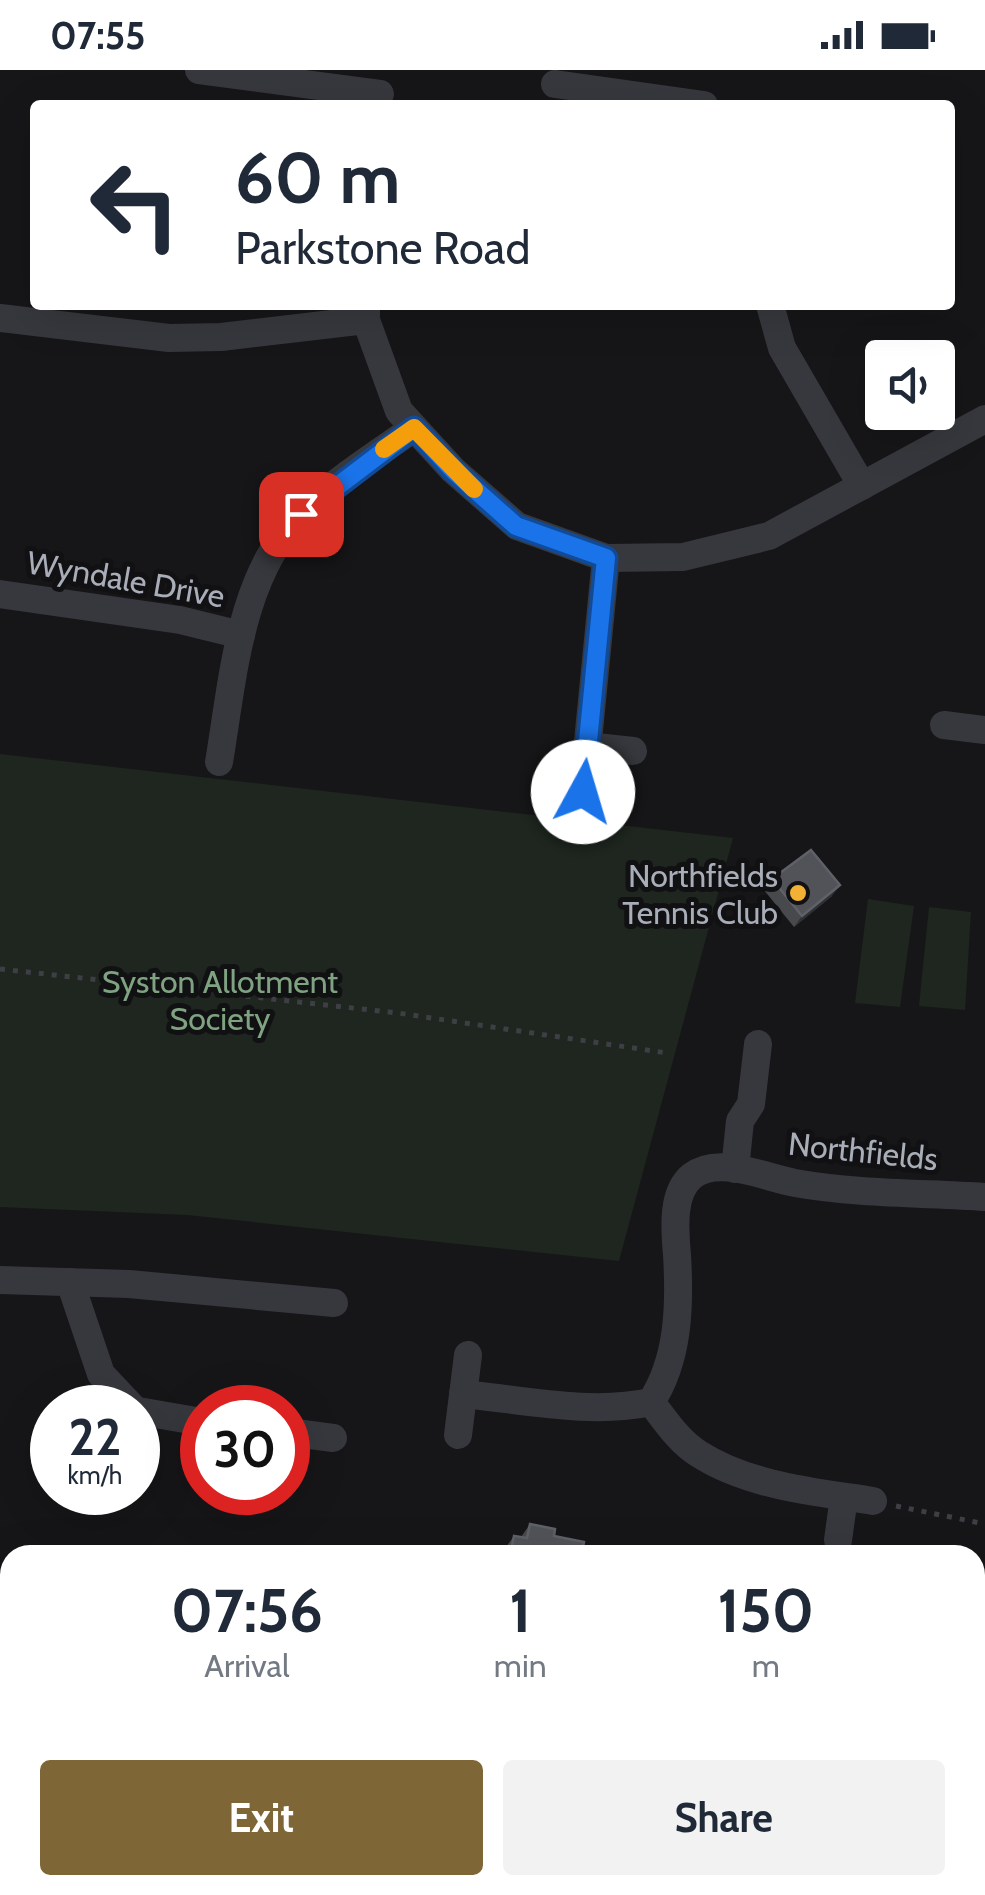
<!DOCTYPE html>
<html lang="en">
<head>
<meta charset="utf-8">
<style>
  :root { --surface:#fff; --page:#f2f2f3; --text:#1f2937; --muted:#747a83; --accent:#7e6636 }
  body { margin:0; font-family:Cabin,sans-serif; background:var(--page); color:var(--text); height:100vh; display:flex; flex-direction:column; font-size:38px; white-space:nowrap }
  * { box-sizing:border-box; margin:0 }
  p { font-size:32px; color:var(--muted) }
  .icon { flex:none; width:55px; height:55px; fill:none; stroke:currentColor; stroke-width:2; stroke-linecap:round; stroke-linejoin:round }
  .map { position:relative; flex:1; overflow:hidden }
  .panel { position:absolute; left:0px; top:1475px; width:985px; height:350px; display:flex; flex-direction:column; background:var(--surface); border-radius:30px 30px 0 0; box-shadow:0 10px 40px #0002 }
  .panel>* { flex:none }
  .guide { position:absolute; left:30px; top:30px; width:925px; height:210px; border-radius:10px; box-shadow:0 10px 40px #0002; background:#fff; color:var(--text); overflow:hidden }
  .fabs { position:absolute; left:865px; top:270px; display:grid; gap:20px }
  .fabs a { display:grid; place-items:center; width:90px; height:90px; border-radius:10px; background:var(--surface); box-shadow:0 10px 40px #0002; font-size:50px }
  .speed { position:absolute; left:30px; top:1315px; display:flex; gap:20px; font-size:50px; font-weight:700; text-align:center }
  .speed>* { display:grid; place-content:center; width:130px; height:130px; border-radius:50%; background:var(--surface); box-shadow:0 10px 40px #0002; line-height:1 }
  .speed small { font-size:25px; font-weight:400 }
  .speed .limit { border:15px solid #d22; background:#fff; color:#111 }
  .pin { position:absolute; display:grid; place-items:center; width:85px; height:85px; color:#fff; margin:-42px; border-radius:20px; box-shadow:0 5px 15px #0006 }
  .me { position:absolute; width:110px; margin:-55px; rotate:6deg; stroke-linejoin:round; filter:drop-shadow(0 0 8px #0008) }
  .turn { display:flex; align-items:center; gap:35px; height:210px; padding:0 40px; font-size:45px }
  .turn .icon { width:130px; height:130px; stroke-width:2.5 }
  .turn b { display:block; font-size:70px; line-height:85px }
  .eta { display:flex; justify-content:space-evenly; align-items:center; height:170px; text-align:center }
  .eta b { font-size:60px; font-weight:700; line-height:70px }
  .button { display:flex; gap:20px; margin-top:auto; padding:20px 40px }
  .button a { flex:1; height:115px; border-radius:10px; background:var(--accent); color:#fff; font-size:40px; font-weight:700; line-height:115px; text-align:center }
  .button a+a { background:var(--page); color:var(--text) }
  .status { display:flex; justify-content:space-between; align-items:center; height:70px; padding:0 50px; background:var(--surface); direction:ltr }
  .status svg { height:28px; fill:currentColor }
  .map>svg:first-child { display:block }
</style>
</head>
<body>
<div class="status"><b>07:55</b><svg viewBox="0 0 49 12"><path d="M0 12V9h3v3zM5 12V6h3v6zM10 12V3h3v9zM15 12V0h3v12zM26 1h20v11H26zM47 4h2v5h-2z"/></svg></div>
<div class="map">
<svg width="985" height="1825" viewBox="0 0 985 1825">
  <rect width="100%" height="100%" fill="#161618"/>
  <g fill="#1e261f">
    <path d="M 0,684 L 733,768 L 619,1191 L 187,1145 L 0,1137 Z"/>
    <path d="M 868,829 L 914,836 L 900,937 L 855,933 Z"/>
    <path d="M 929,837 L 971,842 L 965,940 L 919,936 Z"/>
  </g>
  <g fill="none" stroke-linecap="round" stroke-linejoin="round">
    <g stroke="#3d3f44" stroke-width="5" stroke-dasharray="5 8" stroke-linecap="butt">
      <path d="M 0,899 L 398,943 L 667,983"/>
      <path d="M 896,1436 L 985,1454"/>
    </g>
    <g stroke="#37383d" stroke-width="28">
      <path d="M 199,0 L 380,24"/>
      <path d="M 555,14 L 704,35"/>
      <path d="M 366,235 L 366,250 L 399,341 L 453,400 L 517,456 L 606,488 L 683,487 L 769,466 L 985,349"/>
      <path d="M 770,235 L 782,278 L 862,416"/>
      <path d="M 0,248 L 169,268 L 221,267 L 366,250"/>
      <path d="M 0,524 L 180,550 L 241,565"/>
      <path d="M 944,655 L 985,660"/>
      <path d="M 587,676 L 633,681"/>
      <path d="M 219,692 C 233,610 239,503 304,441 C 337,409 377,384 414,358"/>
      <path d="M 583,722 L 606,488"/>
      <path d="M 735,1099 L 740,1051 L 751,1034 L 758,974"/>
      <path d="M 0,1210 L 129,1214 L 334,1233"/>
      <path d="M 70,1212 L 101,1304 L 133,1338"/>
      <path d="M 463,1324 C 524,1330 591,1345 651,1332 C 679,1289 680,1235 677,1185 C 675,1161 671,1123 692,1106 C 719,1085 766,1108 795,1113 C 857,1124 923,1123 985,1127"/>
      <path d="M 651,1332 C 665,1350 679,1372 699,1384 C 749,1416 816,1422 873,1431"/>
      <path d="M 138,1341 L 202,1352"/>
      <path d="M 288,1362 L 333,1368"/>
      <path d="M 458,1365 L 468,1285"/>
      <path d="M 838,1470 L 844,1427"/>
      <path d="M 975,1526 L 985,1514"/>
      <path d="M 975,1588 L 985,1590"/>
      <path d="M 0,1621 L 10,1620"/>
      <path d="M 0,1764 L 10,1765"/>
      <path d="M 724,1825 L 732,1815"/>
    </g>
  </g>
  <g fill="#47494d">
    <path d="M 772,809 L 832,826 L 794,857 L 764,820 Z"/>
    <path d="M 530,1454 L 582,1482 L 590,1485 L 500,1485 L 514,1466 L 521,1467 Z"/>
    <path d="M 115,1815 L 156,1815 L 170,1825 L 112,1825 Z"/>
    <path d="M 275,1815 L 300,1815 L 298,1825 L 270,1825 Z"/>
  </g>
  <path fill="#2f3033" d="M 840,815 L 832,826 L 794,857 L 802,846 Z"/>
  <g fill="#525359" stroke="#5f6168" stroke-width="2.5">
    <path d="M 811,780 L 840,815 L 802,846 L 772,809 Z"/>
    <path d="M 530,1454 L 555,1459 L 554,1466 L 584,1472 L 582,1482 L 590,1483 L 590,1485 L 510,1485 L 514,1466 L 527,1468 Z"/>
    <path d="M 120,1815 L 156,1815 L 172,1819 L 170,1825 L 117,1825 Z"/>
    <path d="M 278,1815 L 300,1815 L 298,1825 L 276,1825 Z"/>
    <path d="M 186,1821 L 203,1825 L 185,1825 Z"/>
  </g>
  <g fill="none" stroke-linecap="round" stroke-linejoin="round">
    <g stroke="#114b97" stroke-width="25">
      <path id="route" d="M 301,444 L 414,358 L 453,400 L 516,456 L 606,488 L 583,722"/>
    </g>
    <use href="#route" stroke="#1a73e8" stroke-width="18"/>
    <path stroke="#f59e0b" stroke-width="18" d="M 384,379 L 414,358 L 474,419"/>
  </g>
  <circle fill="#f2b134" stroke="#111113" stroke-width="4" cx="798" cy="823" r="10"/>
  <g text-anchor="middle" dominant-baseline="central" stroke-width="10" stroke-linejoin="round" paint-order="stroke">
    <g font-size="32" fill="#a8adb8" stroke="#111113">
      <text transform="translate(126 509) rotate(10)">Wyndale Drive</text>
      <text transform="translate(863 1081) rotate(6)">Northfields</text>
    </g>
    <g font-size="32" fill="#a8adb8" stroke="#111113" text-anchor="end">
      <text x="778" y="805">Northfields<tspan x="778" dy="37">Tennis Club</tspan></text>
    </g>
    <g font-size="32" fill="#7fa381" stroke="#111113">
      <text x="220" y="911">Syston Allotment<tspan x="220" dy="37">Society</tspan></text>
    </g>
  </g>
</svg>
<div class="fabs">
<a><svg class="icon" aria-label="sound" viewBox="0 0 24 24"><path d="M4 9h4l5-4v14l-5-4H4zM17 9q2 3 0 6"/></svg></a>
</div>
<div class="speed"><div>22<small>km/h</small></div><div class="limit">30</div></div>
<div class="pin" style="left:301px;top:444px;background:#d93025"><svg class="icon" aria-label="arrive" viewBox="0 0 24 24"><path d="M6 21V4h12l-3 4 3 4H6"/></svg></div>
<svg class="me" style="left:583px;top:722px" viewBox="-20 -20 40 40"><circle r="19" fill="#fff"/><path d="M0-13L10 11 0 6-10 11z" fill="#1a73e8"/></svg>
<div class="guide">
<div class="turn"><svg class="icon" aria-label="left" viewBox="0 0 24 24"><path d="M17 20v-9H6M10 6l-5 5 5 5"/></svg><div><b>60 m</b>Parkstone Road</div></div>
</div>
<section class="panel">
<div class="eta">
<div><b>07:56</b><p>Arrival</p></div>
<div><b>1</b><p>min</p></div>
<div><b>150</b><p>m</p></div>
</div>
<div class="button"><a>Exit</a><a>Share</a></div>
</section>
</div>
</body>
</html>
